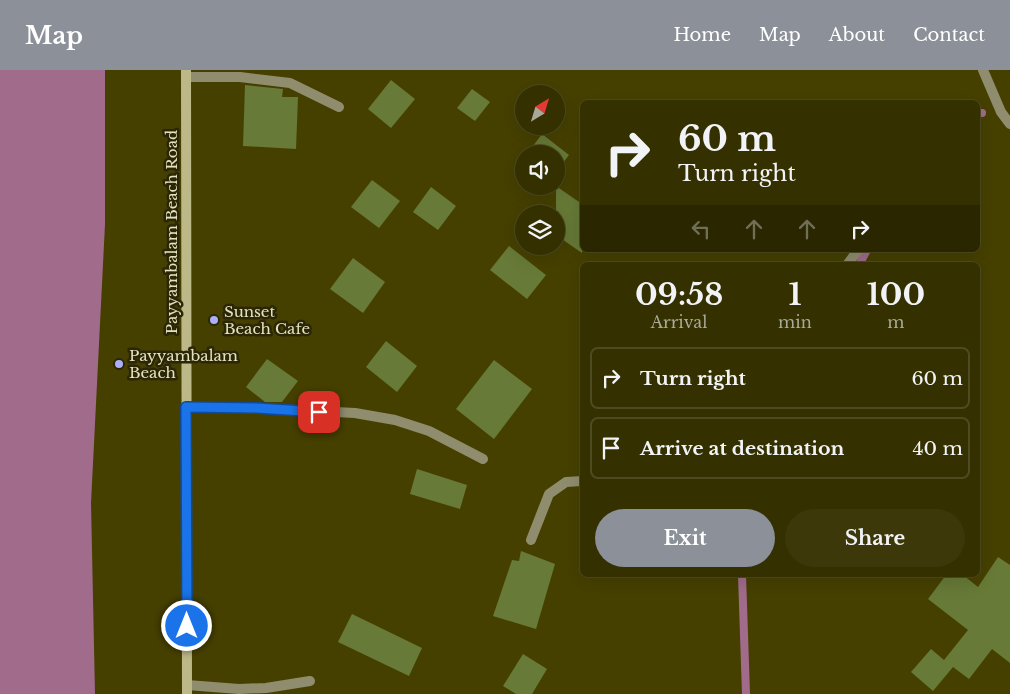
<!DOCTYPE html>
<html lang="en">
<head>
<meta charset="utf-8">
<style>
  :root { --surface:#343000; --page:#3c380a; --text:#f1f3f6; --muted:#a9a999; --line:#4e4b22; --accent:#8c9099 }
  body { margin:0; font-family:"Libre Baskerville",serif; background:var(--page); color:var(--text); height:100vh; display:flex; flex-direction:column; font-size:19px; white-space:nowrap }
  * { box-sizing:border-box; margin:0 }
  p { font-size:16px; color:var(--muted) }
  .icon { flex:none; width:28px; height:28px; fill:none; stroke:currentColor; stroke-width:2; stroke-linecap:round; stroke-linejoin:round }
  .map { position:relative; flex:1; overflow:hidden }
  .side { position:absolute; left:580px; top:192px; width:400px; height:315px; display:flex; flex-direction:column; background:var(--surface); border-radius:8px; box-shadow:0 5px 20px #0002,0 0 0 1px var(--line) }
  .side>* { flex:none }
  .top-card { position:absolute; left:580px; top:30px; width:400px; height:152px; border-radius:8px; box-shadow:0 5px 20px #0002,0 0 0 1px var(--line); background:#343000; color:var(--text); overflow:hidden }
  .needle { width:32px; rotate:38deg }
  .buttons { position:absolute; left:515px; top:15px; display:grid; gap:10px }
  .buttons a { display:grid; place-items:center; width:50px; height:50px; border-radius:50%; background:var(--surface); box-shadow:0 5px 20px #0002,0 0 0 1px var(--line); font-size:25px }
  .pin { position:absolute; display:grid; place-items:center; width:42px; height:42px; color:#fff; margin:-21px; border-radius:10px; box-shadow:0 2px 8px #0006 }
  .me { position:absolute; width:55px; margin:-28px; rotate:0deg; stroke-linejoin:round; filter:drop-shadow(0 0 4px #0008) }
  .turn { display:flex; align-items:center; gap:18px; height:105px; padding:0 15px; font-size:22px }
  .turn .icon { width:65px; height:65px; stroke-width:2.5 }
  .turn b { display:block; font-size:35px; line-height:42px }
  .lanes { display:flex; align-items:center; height:48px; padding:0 15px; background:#0003; justify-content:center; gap:25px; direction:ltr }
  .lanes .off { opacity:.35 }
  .eta { display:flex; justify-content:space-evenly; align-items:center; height:85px; text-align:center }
  .eta b { font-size:30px; font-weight:700; line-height:35px }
  .cta { display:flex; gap:10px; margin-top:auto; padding:10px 15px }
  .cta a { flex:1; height:58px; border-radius:30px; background:var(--accent); color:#fff; font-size:20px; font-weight:700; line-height:58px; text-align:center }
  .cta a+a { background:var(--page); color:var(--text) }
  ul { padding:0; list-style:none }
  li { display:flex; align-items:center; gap:15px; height:62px; margin:0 10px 8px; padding:0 5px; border:2px solid var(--line); border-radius:8px }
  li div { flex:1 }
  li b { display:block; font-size:19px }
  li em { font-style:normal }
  header { display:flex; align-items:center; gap:30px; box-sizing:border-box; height:70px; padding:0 25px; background:var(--accent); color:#fff }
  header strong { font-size:24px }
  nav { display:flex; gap:28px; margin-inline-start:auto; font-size:18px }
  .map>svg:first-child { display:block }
</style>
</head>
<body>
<header>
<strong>Map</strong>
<nav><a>Home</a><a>Map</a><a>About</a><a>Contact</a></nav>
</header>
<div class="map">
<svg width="1010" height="624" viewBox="0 0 1010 624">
  <rect width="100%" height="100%" fill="#464000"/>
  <path fill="#a16c8c" d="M 0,0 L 105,0 L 105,154 L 91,433 L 95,624 L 0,624 Z"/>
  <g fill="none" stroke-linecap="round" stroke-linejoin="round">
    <g stroke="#a16c8c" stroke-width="8">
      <path d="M 978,43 L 982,43"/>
      <path d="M 859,195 L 867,180"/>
      <path d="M 742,505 L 746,624"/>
    </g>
  </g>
  <g fill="#677a37">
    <path d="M 391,10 L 415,29 L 391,58 L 368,39 Z"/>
    <path d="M 245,15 L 283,19 L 282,27 L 298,27 L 296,79 L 243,76 Z"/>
    <path d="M 472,19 L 490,32 L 475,51 L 457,38 Z"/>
    <path d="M 542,64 L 569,85 L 556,102 L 556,84 L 527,84 Z"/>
    <path d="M 372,110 L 400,131 L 379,158 L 351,137 Z"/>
    <path d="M 556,116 L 582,134 L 582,183 L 556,165 Z"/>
    <path d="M 431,117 L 456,136 L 438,160 L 413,142 Z"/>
    <path d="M 509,176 L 546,205 L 527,229 L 490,200 Z"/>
    <path d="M 353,188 L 385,212 L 363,243 L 330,219 Z"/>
    <path d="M 386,271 L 417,296 L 397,322 L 366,297 Z"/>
    <path d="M 267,289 L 298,311 L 282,332 L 265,332 L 246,317 Z"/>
    <path d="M 494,290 L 532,319 L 494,369 L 456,339 Z"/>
    <path d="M 417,399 L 467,415 L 460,439 L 410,424 Z"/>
    <path d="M 521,481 L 555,494 L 536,559 L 493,546 L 512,490 L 519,491 Z"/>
    <path d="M 998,487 L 1010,495 L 1010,593 L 992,579 L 969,609 L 953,597 L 933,621 L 911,602 L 931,579 L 944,590 L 968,560 L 928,529 L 946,505 L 963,505 L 978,517 Z"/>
    <path d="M 352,544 L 422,578 L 409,606 L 338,572 Z"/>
    <path d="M 523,584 L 547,599 L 532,624 L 516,624 L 503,616 Z"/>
  </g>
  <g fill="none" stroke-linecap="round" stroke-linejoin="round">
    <g stroke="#908d6f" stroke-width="10">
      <path d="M 983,0 L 1001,42 L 1010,54"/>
      <path d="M 186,7 L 240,7 L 290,13 L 339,37"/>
      <path d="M 847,195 L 858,180"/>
      <path d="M 186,337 L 257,338 L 355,343 L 395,350 L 429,361 L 483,389"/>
      <path d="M 531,470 L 549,424 L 566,412 L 582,411"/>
      <path d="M 187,615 L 239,619 L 266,618 L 310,611"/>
    </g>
    <path stroke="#bdb888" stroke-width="10" d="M 186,0 L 187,624"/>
  </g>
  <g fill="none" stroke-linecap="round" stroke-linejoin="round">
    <g stroke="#114b97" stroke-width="12">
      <path id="route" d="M 187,556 L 186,337 L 257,338 L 319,342"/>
    </g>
    <use href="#route" stroke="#1a73e8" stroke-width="9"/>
  </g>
  <g fill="#adaffb" stroke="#2a2606" stroke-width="2">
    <circle cx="214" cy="250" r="5"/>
    <circle cx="119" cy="294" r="5"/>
  </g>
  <g text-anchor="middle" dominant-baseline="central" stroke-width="5" stroke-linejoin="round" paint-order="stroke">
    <g font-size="15" fill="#e5e2be" stroke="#2a2606">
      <text transform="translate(171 162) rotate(-90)">Payyambalam Beach Road</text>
    </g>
    <g font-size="15" fill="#e5e2be" stroke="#2a2606" text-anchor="start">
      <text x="224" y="241">Sunset<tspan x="224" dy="17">Beach Cafe</tspan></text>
      <text x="129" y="285">Payyambalam<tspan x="129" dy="17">Beach</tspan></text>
    </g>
  </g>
</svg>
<div class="buttons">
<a><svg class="needle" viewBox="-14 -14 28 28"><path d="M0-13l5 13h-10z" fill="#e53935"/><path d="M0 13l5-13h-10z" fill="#a9a999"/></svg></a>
<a><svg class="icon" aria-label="sound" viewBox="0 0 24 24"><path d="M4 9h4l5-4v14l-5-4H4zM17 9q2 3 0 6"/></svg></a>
<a><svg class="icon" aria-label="layers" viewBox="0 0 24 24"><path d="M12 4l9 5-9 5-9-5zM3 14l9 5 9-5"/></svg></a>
</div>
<div class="pin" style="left:319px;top:342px;background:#d93025"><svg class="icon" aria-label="arrive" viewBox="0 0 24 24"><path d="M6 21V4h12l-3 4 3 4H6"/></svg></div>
<svg class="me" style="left:187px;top:556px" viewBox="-20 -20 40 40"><circle r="17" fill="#1a73e8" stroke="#fff" stroke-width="3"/><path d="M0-11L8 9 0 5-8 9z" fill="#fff"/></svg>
<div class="top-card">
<div class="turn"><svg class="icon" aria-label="right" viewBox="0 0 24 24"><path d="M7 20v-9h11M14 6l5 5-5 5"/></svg><div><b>60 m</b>Turn right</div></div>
<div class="lanes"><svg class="icon off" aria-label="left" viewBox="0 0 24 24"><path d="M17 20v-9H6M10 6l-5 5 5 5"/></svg><svg class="icon off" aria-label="ahead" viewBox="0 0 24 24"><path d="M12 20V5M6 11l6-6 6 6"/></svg><svg class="icon off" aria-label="ahead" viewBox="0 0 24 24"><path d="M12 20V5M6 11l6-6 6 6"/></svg><svg class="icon" aria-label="right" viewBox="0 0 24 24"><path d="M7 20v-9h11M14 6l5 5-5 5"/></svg></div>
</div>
<section class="side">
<div class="eta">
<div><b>09:58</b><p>Arrival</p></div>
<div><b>1</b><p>min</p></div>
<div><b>100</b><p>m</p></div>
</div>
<ul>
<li><svg class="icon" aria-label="right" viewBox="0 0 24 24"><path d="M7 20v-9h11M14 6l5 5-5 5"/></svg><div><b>Turn right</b></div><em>60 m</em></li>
<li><svg class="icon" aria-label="arrive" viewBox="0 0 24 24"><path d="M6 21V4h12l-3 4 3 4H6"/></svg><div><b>Arrive at destination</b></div><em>40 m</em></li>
</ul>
<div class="cta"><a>Exit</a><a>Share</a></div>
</section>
</div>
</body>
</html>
